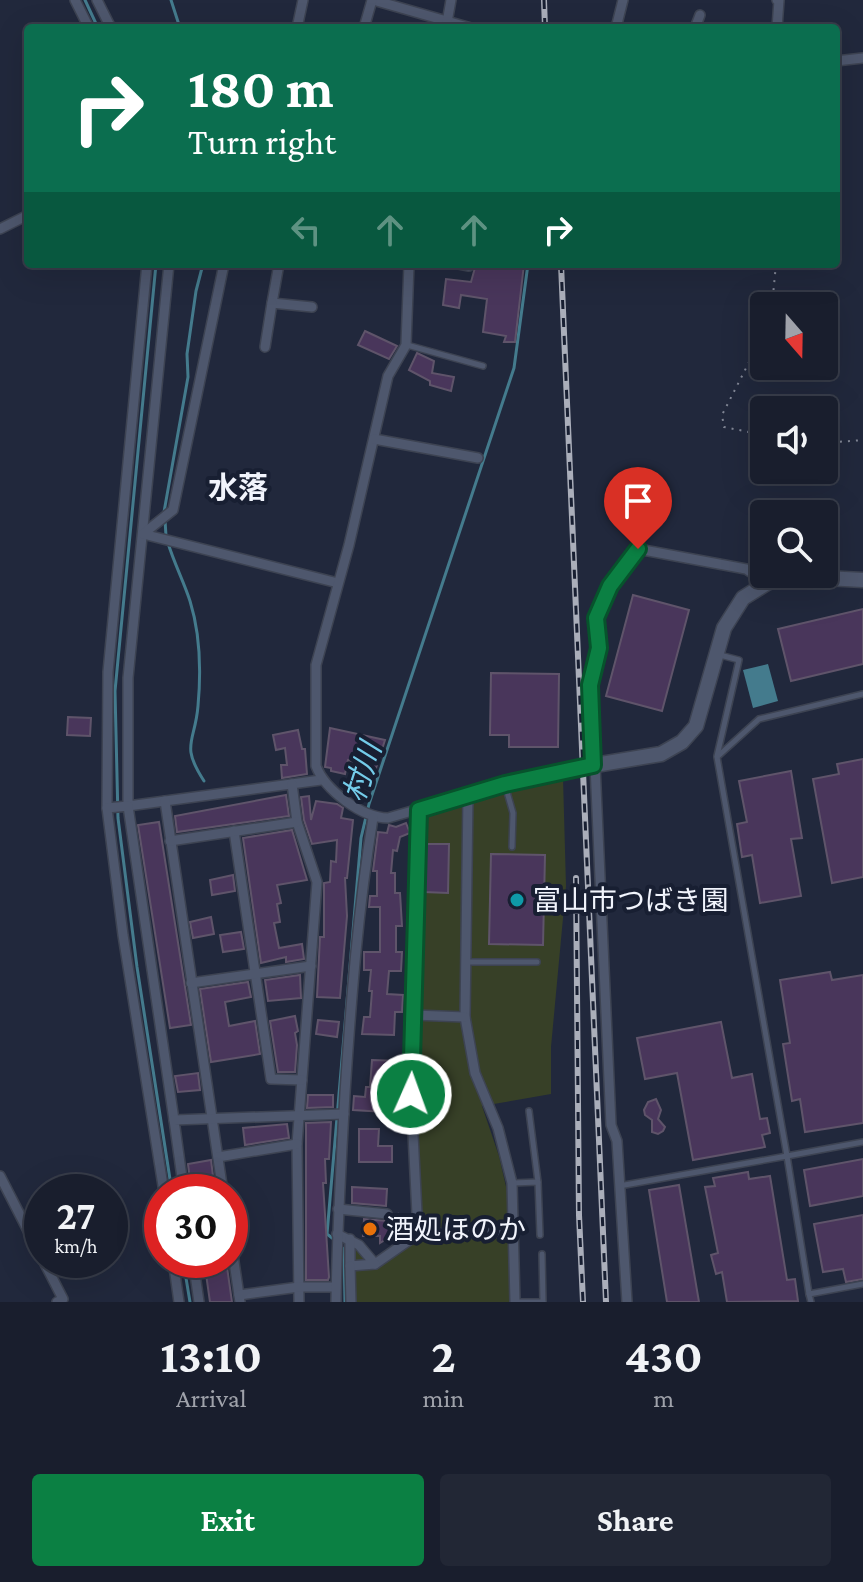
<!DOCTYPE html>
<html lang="en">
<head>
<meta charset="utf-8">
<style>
  :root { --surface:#191e2d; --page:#222735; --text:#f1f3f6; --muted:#9fa2aa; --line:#373c49; --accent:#0b8043 }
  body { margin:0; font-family:"Crimson Pro","Noto Sans JP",serif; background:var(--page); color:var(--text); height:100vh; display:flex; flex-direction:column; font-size:30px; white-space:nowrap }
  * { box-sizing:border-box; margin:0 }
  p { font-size:26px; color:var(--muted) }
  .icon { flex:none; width:44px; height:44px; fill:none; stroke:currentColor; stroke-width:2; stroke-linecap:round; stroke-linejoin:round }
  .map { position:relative; height:1302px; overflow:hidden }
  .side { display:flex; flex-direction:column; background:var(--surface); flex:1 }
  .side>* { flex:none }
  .banner { position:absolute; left:24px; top:24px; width:816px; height:244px; border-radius:8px; box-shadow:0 8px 32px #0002,0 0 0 2px var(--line); background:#0b6e4f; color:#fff; overflow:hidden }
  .needle { width:52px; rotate:160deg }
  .fabs { position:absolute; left:750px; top:292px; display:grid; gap:16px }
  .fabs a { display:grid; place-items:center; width:88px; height:88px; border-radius:8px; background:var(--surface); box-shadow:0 8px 32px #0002,0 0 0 2px var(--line); font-size:40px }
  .speed { position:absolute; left:24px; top:1174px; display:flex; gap:16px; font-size:40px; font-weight:700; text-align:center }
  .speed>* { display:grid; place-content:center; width:104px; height:104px; border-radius:50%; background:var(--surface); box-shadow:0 8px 32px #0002,0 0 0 2px var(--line); line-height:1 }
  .speed small { font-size:20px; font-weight:400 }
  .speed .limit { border:12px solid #d22; background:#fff; color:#111 }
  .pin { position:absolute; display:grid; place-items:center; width:68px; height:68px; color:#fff; margin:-82px -34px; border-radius:50% 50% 50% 0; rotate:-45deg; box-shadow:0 0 8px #0007 }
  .pin .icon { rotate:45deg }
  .me { position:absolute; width:88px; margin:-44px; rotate:2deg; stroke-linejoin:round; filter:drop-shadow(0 0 6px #0008) }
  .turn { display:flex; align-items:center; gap:28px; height:168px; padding:0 32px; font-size:36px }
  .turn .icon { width:104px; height:104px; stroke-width:2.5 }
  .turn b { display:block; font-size:56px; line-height:68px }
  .lanes { display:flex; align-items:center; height:76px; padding:0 32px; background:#0003; justify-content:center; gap:40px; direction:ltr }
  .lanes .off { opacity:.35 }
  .eta { display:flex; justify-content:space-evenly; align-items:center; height:136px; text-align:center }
  .eta b { font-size:48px; font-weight:700; line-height:56px }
  .cta { display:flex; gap:16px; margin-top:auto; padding:16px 32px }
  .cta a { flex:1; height:92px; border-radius:8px; background:var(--accent); color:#fff; font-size:32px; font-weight:700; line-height:92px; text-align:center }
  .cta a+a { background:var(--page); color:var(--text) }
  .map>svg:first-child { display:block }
</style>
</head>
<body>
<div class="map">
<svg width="863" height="1302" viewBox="0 0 863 1302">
  <rect width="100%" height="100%" fill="#21283c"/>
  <path fill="#374027" d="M 563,778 L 566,886 L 551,1047 L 551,1094 L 482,1106 L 499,1156 L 507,1191 L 511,1302 L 353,1302 L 353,1245 L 379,1265 L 423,1236 L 415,1091 L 422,816 Z"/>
  <path fill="#447b8d" d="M 768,664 L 778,701 L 753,708 L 743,670 Z"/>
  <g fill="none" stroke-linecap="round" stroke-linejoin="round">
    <g stroke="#447b8d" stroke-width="3">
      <path d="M 85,0 L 98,28"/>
      <path d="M 171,0 L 180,28"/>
      <path d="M 156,264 L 115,691 L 118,818 L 137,967 L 172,1192"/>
      <path d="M 164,512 L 188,377 L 187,354 L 196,291 L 203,264"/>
      <path d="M 165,520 L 166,536"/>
      <path d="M 168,543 C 174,563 184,582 190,601 C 200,633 201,673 198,706 C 195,743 180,744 204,781"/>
      <path d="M 336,1241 L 327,1234 L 361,838 L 369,804 L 514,368 L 528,264"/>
      <path d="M 341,1247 L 344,1249 L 345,1302"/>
      <path d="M 183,1260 L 190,1302"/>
    </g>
  </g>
  <g fill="#49365b" stroke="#5f546a" stroke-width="2">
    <path d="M 476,264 L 524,264 L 515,342 L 504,342 L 506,336 L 483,332 L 487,299 L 461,295 L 459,308 L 443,305 L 446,279 L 471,282 Z"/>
    <path d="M 365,331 L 397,346 L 389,359 L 358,345 Z"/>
    <path d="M 417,353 L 434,361 L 432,373 L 454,377 L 451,391 L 430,385 L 430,381 L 409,370 Z"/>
    <path d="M 633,595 L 689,610 L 662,711 L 606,696 Z"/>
    <path d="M 863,609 L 863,664 L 791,681 L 778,629 Z"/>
    <path d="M 491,673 L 559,674 L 558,747 L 509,747 L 509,735 L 490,735 Z"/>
    <path d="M 68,717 L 91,718 L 90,736 L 67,735 Z"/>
    <path d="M 330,728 L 385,740 L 376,768 L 348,760 L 345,774 L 331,771 L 331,768 L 325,767 Z"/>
    <path d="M 298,730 L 302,749 L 305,749 L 307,774 L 282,778 L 281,765 L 287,765 L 285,748 L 276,750 L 273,735 Z"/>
    <path d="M 863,759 L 863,877 L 832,883 L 813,779 L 839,774 L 837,764 Z"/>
    <path d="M 791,771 L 802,838 L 791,839 L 801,896 L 760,903 L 752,855 L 742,857 L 737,824 L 747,822 L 739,781 Z"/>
    <path d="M 286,795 L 289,816 L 177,832 L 175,816 Z"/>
    <path d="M 309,796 L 311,820 L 316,801 L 337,804 L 343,808 L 341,818 L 353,820 L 347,878 L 345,878 L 347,916 L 340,998 L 317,997 L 320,937 L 324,937 L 324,883 L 330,882 L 331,861 L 336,862 L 337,840 L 312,844 L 304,820 L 301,797 Z"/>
    <path d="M 159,822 L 191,1025 L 170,1028 L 138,825 Z"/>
    <path d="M 406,823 L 410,833 L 400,837 L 397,851 L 393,850 L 391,873 L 395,873 L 395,893 L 400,893 L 402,926 L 396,926 L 396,952 L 402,952 L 401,971 L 389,971 L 387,994 L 403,995 L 402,1012 L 395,1012 L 394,1035 L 362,1034 L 364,1017 L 370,1017 L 372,991 L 369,991 L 371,970 L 364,970 L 364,952 L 380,952 L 380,907 L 369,907 L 370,896 L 377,896 L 377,871 L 373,871 L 378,832 L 387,833 L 389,825 L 396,827 Z"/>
    <path d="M 292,830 L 307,880 L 277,885 L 281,903 L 277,904 L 280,922 L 274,923 L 279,948 L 302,944 L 304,959 L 286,962 L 286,957 L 261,963 L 243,838 Z"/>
    <path d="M 426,844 L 449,844 L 448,893 L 424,892 Z"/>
    <path d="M 491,854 L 545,855 L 543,945 L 489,944 Z"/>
    <path d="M 233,875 L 235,891 L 212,895 L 210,880 Z"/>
    <path d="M 211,917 L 214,934 L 193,938 L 190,922 Z"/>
    <path d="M 241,932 L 244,949 L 223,952 L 220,935 Z"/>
    <path d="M 830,972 L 832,980 L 863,975 L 863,1123 L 805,1132 L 800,1099 L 792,1101 L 783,1044 L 790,1043 L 780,980 Z"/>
    <path d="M 300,975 L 301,998 L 268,1001 L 265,980 Z"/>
    <path d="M 248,982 L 251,997 L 225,1002 L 229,1026 L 255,1021 L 260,1054 L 211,1062 L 200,989 Z"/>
    <path d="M 295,1016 L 298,1031 L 295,1033 L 297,1045 L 295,1072 L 278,1072 L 270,1021 Z"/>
    <path d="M 318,1020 L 339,1022 L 337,1037 L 316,1034 Z"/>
    <path d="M 721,1022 L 732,1078 L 752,1074 L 760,1119 L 767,1118 L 770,1133 L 762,1135 L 765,1147 L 693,1160 L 677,1073 L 645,1079 L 637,1038 Z"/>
    <path d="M 372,1060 L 399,1061 L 399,1089 L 387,1088 L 385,1112 L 353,1110 L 354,1096 L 365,1097 L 366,1087 L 370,1087 Z"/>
    <path d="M 198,1073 L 200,1090 L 178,1092 L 175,1076 Z"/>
    <path d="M 308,1095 L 333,1095 L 333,1107 L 307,1108 Z"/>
    <path d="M 656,1099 L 661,1110 L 658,1119 L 665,1127 L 663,1131 L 658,1134 L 652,1132 L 652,1120 L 645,1115 L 644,1110 L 648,1102 Z"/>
    <path d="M 331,1122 L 329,1159 L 325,1159 L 326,1183 L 323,1183 L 329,1277 L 328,1280 L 306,1280 L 306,1123 Z"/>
    <path d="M 287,1124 L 289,1138 L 245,1145 L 243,1128 Z"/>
    <path d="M 359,1129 L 379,1129 L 378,1146 L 392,1146 L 392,1162 L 359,1162 Z"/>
    <path d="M 863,1159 L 863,1196 L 810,1206 L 804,1170 Z"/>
    <path d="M 211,1160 L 213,1176 L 190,1180 L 188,1164 Z"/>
    <path d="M 748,1172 L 749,1179 L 770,1176 L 787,1280 L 795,1279 L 798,1301 L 727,1302 L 722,1272 L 716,1274 L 711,1255 L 718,1253 L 705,1187 L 715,1186 L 713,1178 Z"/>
    <path d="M 679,1185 L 699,1302 L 667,1302 L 649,1190 Z"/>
    <path d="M 352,1187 L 387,1189 L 386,1206 L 352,1203 Z"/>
    <path d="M 398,1214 L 406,1227 L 380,1243 L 380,1236 L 363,1236 L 364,1219 L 387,1221 Z"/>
    <path d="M 863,1215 L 863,1279 L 846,1282 L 843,1269 L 823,1272 L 814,1224 Z"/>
    <path d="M 204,1260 L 226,1260 L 232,1302 L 210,1302 Z"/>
  </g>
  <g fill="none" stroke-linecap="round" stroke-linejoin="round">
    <g stroke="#3d4352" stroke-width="8">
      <g id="lane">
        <path d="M 407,345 L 483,366"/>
        <path d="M 863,694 L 759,719 L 717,757 L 787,1156 L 863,1142"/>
        <path d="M 717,756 L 739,660 L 720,655"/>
        <path d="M 505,785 L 513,813 L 512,847"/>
        <path d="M 467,962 L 537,962"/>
        <path d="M 529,1111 L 538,1182"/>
        <path d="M 513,1183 L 538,1182 L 540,1235"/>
        <path d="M 619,1186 L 787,1156 L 809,1294"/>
        <path d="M 542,1254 L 543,1302"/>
        <path d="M 516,1302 L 543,1302"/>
        <path d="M 811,1302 L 809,1294 L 863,1284"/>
      </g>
    </g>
    <g stroke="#3d4352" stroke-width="12">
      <g id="street">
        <path d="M 75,0 L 89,28"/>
        <path d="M 97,0 L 111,28"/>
        <path d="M 373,0 L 471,28"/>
        <path d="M 777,0 L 779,0 L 777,28"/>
        <path d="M 297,28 L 303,0"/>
        <path d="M 364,28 L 372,0"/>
        <path d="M 446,28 L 451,0"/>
        <path d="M 616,28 L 623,0"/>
        <path d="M 695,28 L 700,15"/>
        <path d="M 836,61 L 863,58"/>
        <path d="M 0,229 L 28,215"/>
        <path d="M 169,264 L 128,678 L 128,806 L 321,780"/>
        <path d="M 224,264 L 173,510 L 143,534 L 338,583"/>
        <path d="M 279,264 L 272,303 L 312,307"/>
        <path d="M 409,264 L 406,345 L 388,376 L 349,545 L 316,665 L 316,766 C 325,790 362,818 388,818 L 505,784 L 595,765 L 611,1125 L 617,1141 L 627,1302"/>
        <path d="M 459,264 L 469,266"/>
        <path d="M 265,347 L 272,303"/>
        <path d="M 374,439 L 478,458"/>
        <path d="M 593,765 L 590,685 L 599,648 L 596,618 L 610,586 L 638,549 L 746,569 L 767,583"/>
        <path d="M 292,784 L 297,822 L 317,882 L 297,1144 L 299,1302"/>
        <path d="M 468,796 L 465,1017 L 475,1073 L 498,1128 L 512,1183 L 515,1302"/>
        <path d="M 165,801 L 223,1192"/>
        <path d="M 107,808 L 108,672 L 147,264"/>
        <path d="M 419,810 L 414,1015 L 465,1017"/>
        <path d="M 234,831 L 271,1079 L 302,1080"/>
        <path d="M 170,841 L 297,822"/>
        <path d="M 191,983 L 311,966"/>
        <path d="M 414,1015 L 411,1094 L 418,1234 L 513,1232"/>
        <path d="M 218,1157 L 297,1144"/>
        <path d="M 0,1176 L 42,1258"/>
        <path d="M 164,1192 L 123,935 L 107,808 L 128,806 L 174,1120"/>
        <path d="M 184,1192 L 174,1120 L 344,1114"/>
        <path d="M 338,1209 L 387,1214"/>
        <path d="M 337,1234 L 359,1245 L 375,1264 L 418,1234"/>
        <path d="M 230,1235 L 240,1302"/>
        <path d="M 350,1239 L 350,1266 L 375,1264"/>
        <path d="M 43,1260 L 63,1299 L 57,1302"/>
        <path d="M 173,1260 L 179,1302"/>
        <path d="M 193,1260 L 199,1302"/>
        <path d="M 350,1266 L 351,1302"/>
        <path d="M 239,1295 L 299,1287 L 336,1287"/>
        <path d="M 336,1302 C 337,1232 341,1163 345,1093 C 351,1001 358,909 373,818"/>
      </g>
    </g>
    <g stroke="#3d4352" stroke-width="17">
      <path id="secondary" d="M 595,765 L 661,754 L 682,742 L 696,726 L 724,628 L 743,598 L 767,583 L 789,576 L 863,580"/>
    </g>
    <g stroke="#818695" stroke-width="2" stroke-dasharray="2 6" stroke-linecap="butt">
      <path d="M 772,306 L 776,264"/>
      <path d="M 764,333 L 722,415 L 724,427 L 764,435"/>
      <path d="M 824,443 L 863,440"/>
    </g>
    <use href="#lane" stroke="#4e576d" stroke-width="5"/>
    <use href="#street" stroke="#4e576d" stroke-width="9"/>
    <use href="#secondary" stroke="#4e576d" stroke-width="14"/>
    <g stroke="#aaaeba" stroke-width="6">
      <g id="rail">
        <path d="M 544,0 L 545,28"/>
        <path d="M 561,264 L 606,1302"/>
        <path d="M 576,878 L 579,1215 L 583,1302"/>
      </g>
    </g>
    <use href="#rail" stroke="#181f32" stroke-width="3" stroke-dasharray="9" stroke-linecap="butt"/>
  </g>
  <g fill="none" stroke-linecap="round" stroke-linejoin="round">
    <g stroke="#07532c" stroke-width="20">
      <path id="route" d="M 411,1094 L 419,810 L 505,784 L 593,765 L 590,685 L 599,648 L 596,618 L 610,586 L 638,549"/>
    </g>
    <use href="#route" stroke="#0b8043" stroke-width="14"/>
  </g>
  <circle fill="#0f9aa8" stroke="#181f32" stroke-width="3" cx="517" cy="900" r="8"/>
  <circle fill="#e8710a" stroke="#181f32" stroke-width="3" cx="370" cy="1229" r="8"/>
  <g text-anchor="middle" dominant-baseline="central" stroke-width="8" stroke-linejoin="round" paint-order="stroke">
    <g font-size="28" fill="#f1f4fc" stroke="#181f32" text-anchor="start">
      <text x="533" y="900">富山市つばき園</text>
      <text x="386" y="1229">酒処ほのか</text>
    </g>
    <g font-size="30" font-weight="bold" fill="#f1f4fc" stroke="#181f32">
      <text x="238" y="487">水落</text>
    </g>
    <g font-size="30" font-style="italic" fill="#74ccea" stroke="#181f32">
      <text transform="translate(362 772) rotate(-72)">村川</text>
    </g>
  </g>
</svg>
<div class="fabs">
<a><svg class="needle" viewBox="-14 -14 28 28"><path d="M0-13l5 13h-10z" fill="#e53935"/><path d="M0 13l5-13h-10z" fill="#9fa2aa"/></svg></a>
<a><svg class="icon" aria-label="sound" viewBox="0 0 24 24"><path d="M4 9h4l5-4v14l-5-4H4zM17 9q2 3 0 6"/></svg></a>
<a><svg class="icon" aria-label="search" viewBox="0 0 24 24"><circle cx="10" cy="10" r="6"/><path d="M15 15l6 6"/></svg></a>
</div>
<div class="speed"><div>27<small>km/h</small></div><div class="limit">30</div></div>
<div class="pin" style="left:638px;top:549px;background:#d93025"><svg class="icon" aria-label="arrive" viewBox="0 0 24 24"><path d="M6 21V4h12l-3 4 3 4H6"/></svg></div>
<svg class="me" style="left:411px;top:1094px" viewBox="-20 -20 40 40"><circle r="17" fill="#0b8043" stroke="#fff" stroke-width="3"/><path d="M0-11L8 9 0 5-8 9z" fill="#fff"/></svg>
<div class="banner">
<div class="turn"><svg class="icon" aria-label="right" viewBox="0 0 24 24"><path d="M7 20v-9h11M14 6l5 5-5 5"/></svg><div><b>180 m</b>Turn right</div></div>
<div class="lanes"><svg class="icon off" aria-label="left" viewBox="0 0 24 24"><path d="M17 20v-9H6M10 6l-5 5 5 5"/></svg><svg class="icon off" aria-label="ahead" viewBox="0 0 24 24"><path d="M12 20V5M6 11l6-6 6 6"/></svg><svg class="icon off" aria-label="ahead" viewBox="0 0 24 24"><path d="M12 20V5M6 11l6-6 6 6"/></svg><svg class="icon" aria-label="right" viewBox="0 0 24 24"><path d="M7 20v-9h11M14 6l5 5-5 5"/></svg></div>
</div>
</div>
<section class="side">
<div class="eta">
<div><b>13:10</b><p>Arrival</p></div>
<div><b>2</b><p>min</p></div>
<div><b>430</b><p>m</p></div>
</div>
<div class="cta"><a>Exit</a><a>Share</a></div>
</section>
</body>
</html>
